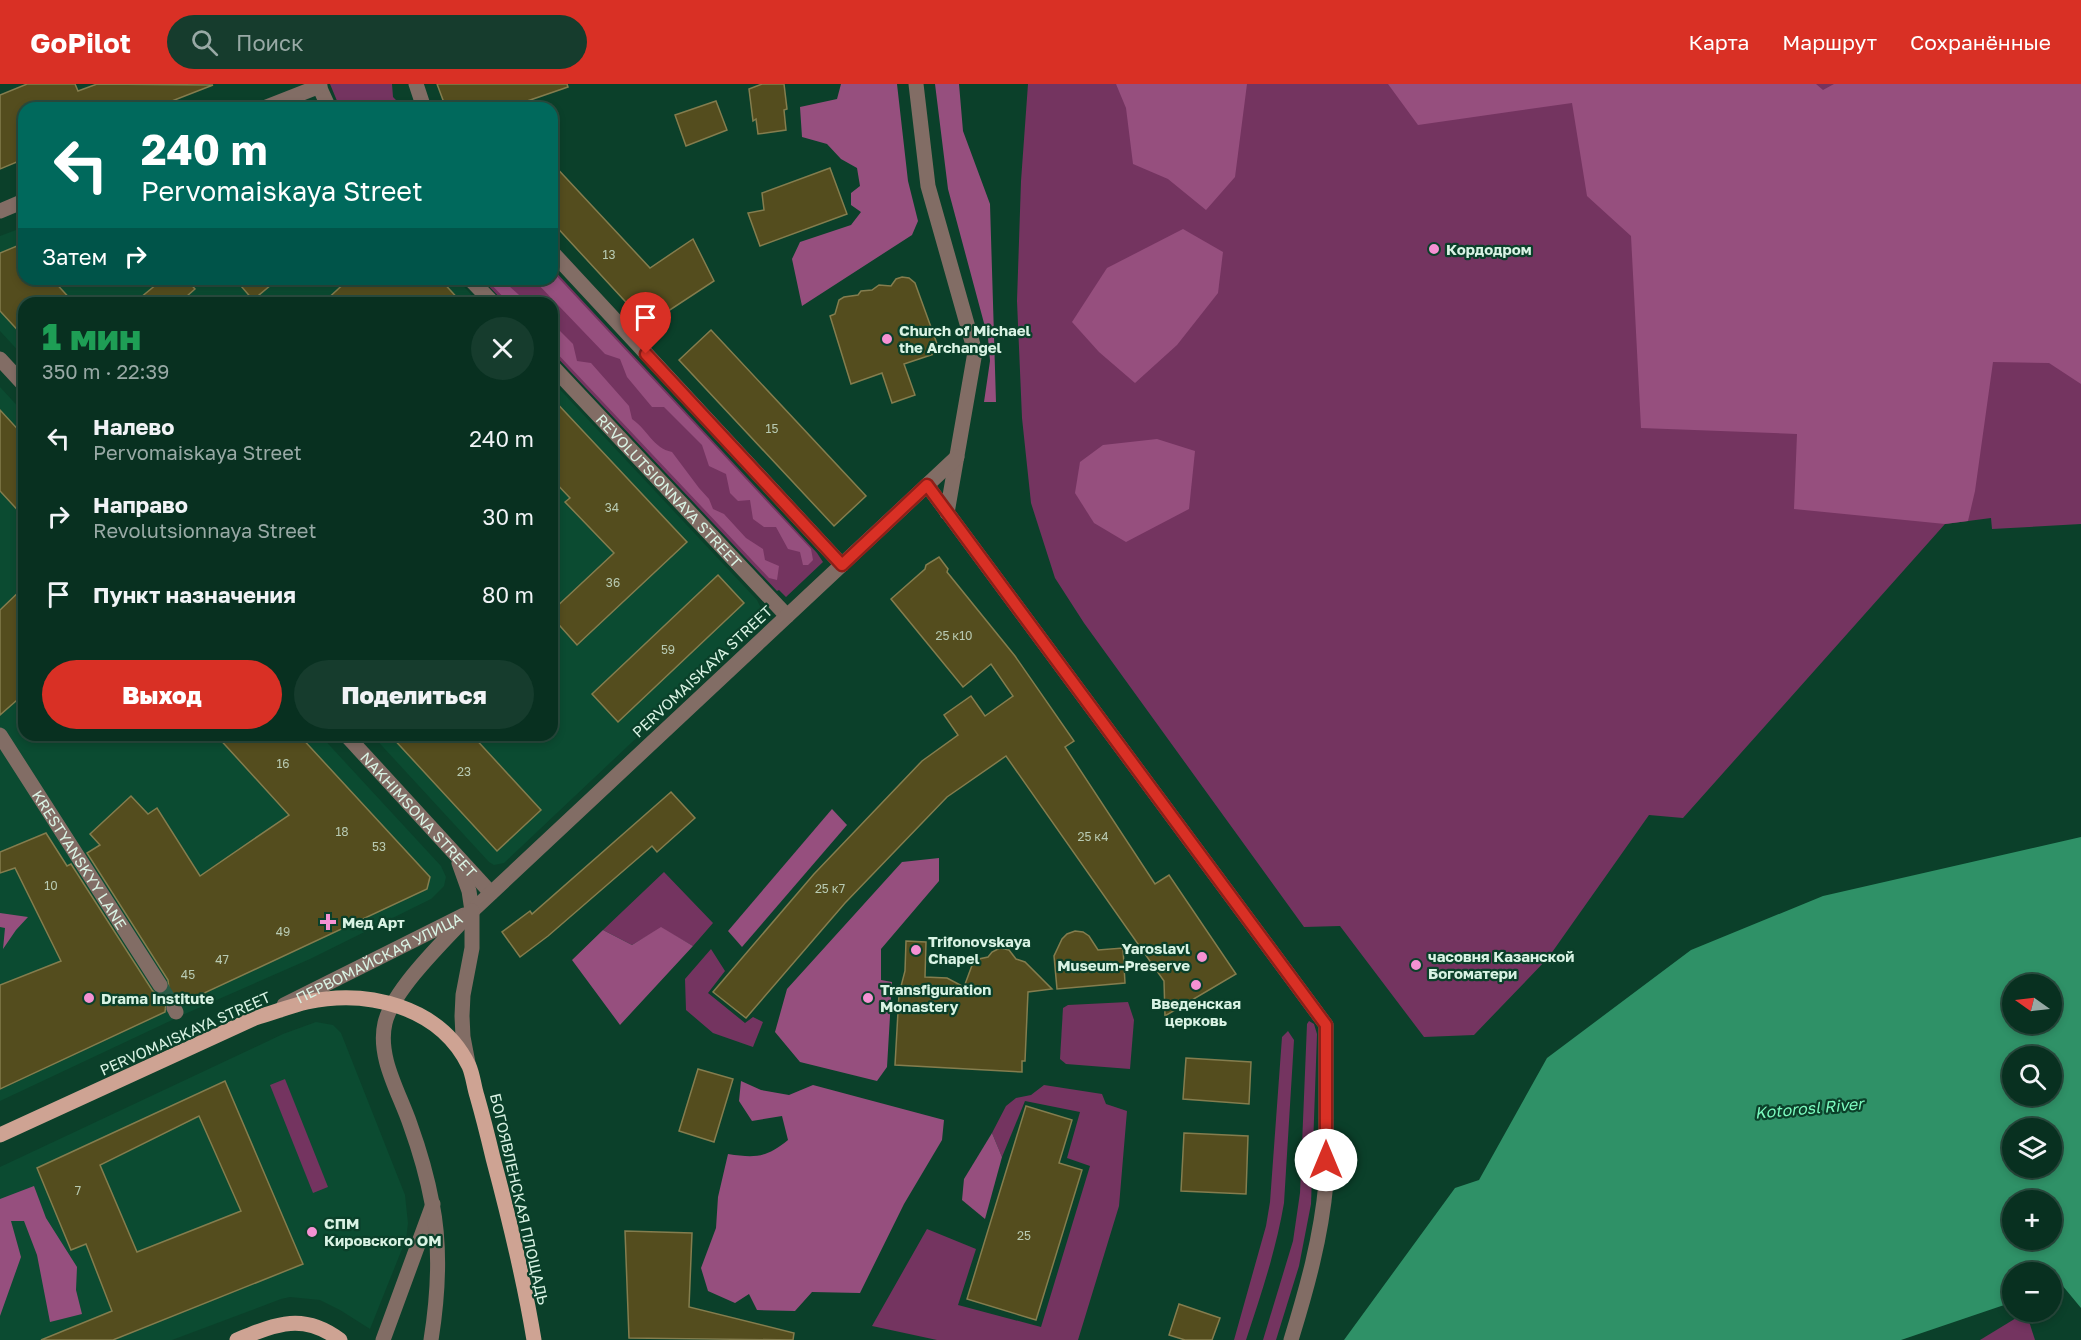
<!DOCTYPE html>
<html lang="ru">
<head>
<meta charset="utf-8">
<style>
  :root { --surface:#083020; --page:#163c2d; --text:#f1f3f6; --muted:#98a9a5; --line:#294b3e; --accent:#d93025 }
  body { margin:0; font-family:"Golos Text",sans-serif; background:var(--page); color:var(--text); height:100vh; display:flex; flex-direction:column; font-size:22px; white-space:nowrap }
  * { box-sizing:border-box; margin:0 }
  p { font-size:20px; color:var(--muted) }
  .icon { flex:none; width:33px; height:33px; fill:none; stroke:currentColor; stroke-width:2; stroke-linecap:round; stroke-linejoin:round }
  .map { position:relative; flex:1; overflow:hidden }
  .drawer { position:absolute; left:18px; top:213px; width:540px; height:444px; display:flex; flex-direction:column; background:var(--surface); border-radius:18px; box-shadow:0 3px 9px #0003,0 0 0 2px var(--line) }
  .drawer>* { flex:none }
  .hud { position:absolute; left:18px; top:18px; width:540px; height:183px; border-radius:18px; box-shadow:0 3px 9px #0003,0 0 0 2px var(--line); background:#00695c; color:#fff; overflow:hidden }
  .needle { width:39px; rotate:284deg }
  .fabs { position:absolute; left:2002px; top:890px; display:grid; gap:12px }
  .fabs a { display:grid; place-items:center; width:60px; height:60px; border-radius:50%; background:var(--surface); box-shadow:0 3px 9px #0003,0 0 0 2px var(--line); font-size:30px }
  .pin { position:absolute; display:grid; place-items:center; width:51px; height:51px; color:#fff; margin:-62px -26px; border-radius:50% 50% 50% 0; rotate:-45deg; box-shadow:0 0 6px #0007 }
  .pin .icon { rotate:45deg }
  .me { position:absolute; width:66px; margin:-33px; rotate:0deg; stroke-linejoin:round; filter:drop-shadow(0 0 4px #0008) }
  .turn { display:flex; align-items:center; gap:21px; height:126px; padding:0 24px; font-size:27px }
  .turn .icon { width:78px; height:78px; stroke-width:2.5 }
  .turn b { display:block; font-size:42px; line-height:51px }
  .then { display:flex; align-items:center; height:57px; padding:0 24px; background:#0003; gap:12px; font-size:22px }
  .round { display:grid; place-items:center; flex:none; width:63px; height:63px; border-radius:32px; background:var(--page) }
  .summary { display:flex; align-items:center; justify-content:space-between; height:102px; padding:0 24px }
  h1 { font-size:36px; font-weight:800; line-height:45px; color:#1e9e55 }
  .button { display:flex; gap:12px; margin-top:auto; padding:12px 24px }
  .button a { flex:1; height:69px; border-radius:36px; background:var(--accent); color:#fff; font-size:24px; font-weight:800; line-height:69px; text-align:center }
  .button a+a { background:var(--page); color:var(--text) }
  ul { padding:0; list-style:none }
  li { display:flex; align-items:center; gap:18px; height:78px; padding:0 24px }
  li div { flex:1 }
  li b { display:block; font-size:22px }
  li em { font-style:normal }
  header { display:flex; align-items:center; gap:36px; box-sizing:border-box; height:84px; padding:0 30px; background:var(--accent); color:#fff }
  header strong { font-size:28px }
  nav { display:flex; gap:33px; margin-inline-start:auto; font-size:21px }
  .search { width:420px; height:54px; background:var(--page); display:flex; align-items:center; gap:15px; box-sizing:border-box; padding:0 21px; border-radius:33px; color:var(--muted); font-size:22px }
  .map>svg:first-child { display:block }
</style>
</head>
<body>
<header>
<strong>GoPilot</strong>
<div class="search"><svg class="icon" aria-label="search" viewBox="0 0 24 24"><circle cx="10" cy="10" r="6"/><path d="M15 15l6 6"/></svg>Поиск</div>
<nav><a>Карта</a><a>Маршрут</a><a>Сохранённые</a></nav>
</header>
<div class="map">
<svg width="2081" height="1256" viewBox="0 0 2081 1256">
  <rect width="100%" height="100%" fill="#0b402a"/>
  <g fill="#0b4b31">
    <path d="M 24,143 L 24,195 L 457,195 L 479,219 L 24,219 L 24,273 L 0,247 L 0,152 Z"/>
    <path d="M 552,297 L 757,516 L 762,526 L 756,541 L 504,779 L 494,781 L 489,778 L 372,651 L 552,651 Z"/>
    <path d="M 0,303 L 24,329 L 24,651 L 320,651 L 441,782 L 446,793 L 444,802 L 431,815 L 310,875 L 187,929 L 0,1017 Z"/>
    <path d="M 316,938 L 333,941 L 341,949 L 405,1111 L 408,1139 L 406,1155 L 370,1245 L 340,1226 L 320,1216 L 290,1213 L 281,1215 L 172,1256 L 0,1256 L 0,1083 L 283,950 Z"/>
  </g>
  <g fill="#743460">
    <path d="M 330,0 L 392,0 L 393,13 L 404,24 L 340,24 Z"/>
    <path d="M 1028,0 L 2081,0 L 2081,440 L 1992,445 L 1991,434 L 1945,440 L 1683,734 L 1649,731 L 1548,874 L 1474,951 L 1424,953 L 1340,842 L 1304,843 L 1084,539 L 1055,494 L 1031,419 L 1022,334 L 1017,217 L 1021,97 Z"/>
    <path d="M 552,184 L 817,469 L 823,478 L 786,513 L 779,506 L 777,507 L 552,268 L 552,219 L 505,219 L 482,195 L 552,195 Z"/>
    <path d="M 664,788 L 713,839 L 693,862 L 661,844 L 632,861 L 603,846 Z"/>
    <path d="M 711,865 L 725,887 L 708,909 L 745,939 L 753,933 L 763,938 L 753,963 L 713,949 L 686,926 L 685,895 Z"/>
    <path d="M 1128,918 L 1134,936 L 1130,985 L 1066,980 L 1060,975 L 1063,924 L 1068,921 Z"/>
    <path d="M 1309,937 L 1314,940 L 1317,950 L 1311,1120 L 1299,1182 L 1276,1256 L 1263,1256 L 1293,1157 L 1300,1109 L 1307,940 Z"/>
    <path d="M 1288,947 L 1294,956 L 1284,1119 C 1276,1166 1261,1211 1246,1256 L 1234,1256 L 1266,1142 L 1270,1118 L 1282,953 Z"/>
    <path d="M 285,995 L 328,1103 L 313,1109 L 270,1001 Z"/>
    <path d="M 1044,1001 L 1102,1010 L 1106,1020 L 1127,1027 L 1119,1122 L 1078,1256 L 937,1256 L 872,1242 L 927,1145 L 976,1165 L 958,1221 L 1041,1243 L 1090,1082 L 1067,1074 L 1080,1028 L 1025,1017 L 1002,1073 L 992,1049 L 1006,1022 L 1016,1014 L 1031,1011 Z"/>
    <path d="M 2026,1228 L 2035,1256 L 1980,1256 Z"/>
  </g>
  <g fill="#964f7e">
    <path d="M 841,0 L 897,0 L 908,97 L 918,137 L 912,151 L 802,222 L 792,175 L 800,158 L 851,141 L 861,128 L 851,121 L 851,109 L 860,102 L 857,84 L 841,75 L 827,60 L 802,53 L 800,23 L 837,15 Z"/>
    <path d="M 935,0 L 959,0 L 963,47 L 990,120 L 996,318 L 984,318 L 990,277 L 988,254 L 948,105 Z"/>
    <path d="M 1116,0 L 1247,0 L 1235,93 L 1206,126 L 1168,95 L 1133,80 L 1126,24 Z"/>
    <path d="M 1388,0 L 1816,0 L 1823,6 L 1834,0 L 2081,0 L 2081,300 L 2049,279 L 1993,278 L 1975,407 L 1968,437 L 1945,440 L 1794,425 L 1797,350 L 1641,344 L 1631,152 L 1587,112 L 1572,19 L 1418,41 Z"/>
    <path d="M 1183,145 L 1223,168 L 1218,209 L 1177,261 L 1135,299 L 1099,268 L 1072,238 L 1107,184 Z"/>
    <path d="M 552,187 L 811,465 L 813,476 L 808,481 L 803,481 L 800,468 L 788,465 L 776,443 L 764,443 L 753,435 L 750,416 L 738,417 L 730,409 L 726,390 L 709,382 L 702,361 L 664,323 L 652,323 L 627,293 L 620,275 L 605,270 L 534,196 L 552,195 Z"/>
    <path d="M 486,195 L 507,195 L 509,202 L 528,219 L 509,219 Z"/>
    <path d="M 552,239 L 573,260 L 577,277 L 591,279 L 629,322 L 632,335 C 648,346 653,364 672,368 L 699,404 L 709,415 L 713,425 L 724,430 L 746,454 L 763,465 L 765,476 L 779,482 L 777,496 L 769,494 L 552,264 Z"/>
    <path d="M 1157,355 L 1195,367 L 1189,425 L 1126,458 L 1094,439 L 1075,409 L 1080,378 L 1103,361 Z"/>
    <path d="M 832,725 L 847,741 L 742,863 L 728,847 Z"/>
    <path d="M 939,774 L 939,797 L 881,865 L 881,896 L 892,898 L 887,983 L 877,997 L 800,978 L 775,948 L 787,905 L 902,778 Z"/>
    <path d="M 0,829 L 28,833 L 16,846 L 3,865 L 5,844 L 0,843 Z"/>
    <path d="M 661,843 L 693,862 L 620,941 L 572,876 L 603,846 L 632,861 Z"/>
    <path d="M 741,997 L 761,1006 L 789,1011 L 813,1001 L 944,1036 L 942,1056 L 904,1120 L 860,1209 L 812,1208 L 795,1227 L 757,1226 L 749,1210 L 735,1219 L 708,1207 L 701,1184 L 716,1144 L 718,1113 L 728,1070 C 755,1074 766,1074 788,1056 L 782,1032 L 752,1037 L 739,1017 Z"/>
    <path d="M 992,1049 L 1002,1073 L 985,1135 L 962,1116 L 964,1095 Z"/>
    <path d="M 34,1102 L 46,1134 L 77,1183 L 76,1206 L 82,1230 L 50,1238 L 37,1171 L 24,1137 L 11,1137 L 21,1173 L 0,1232 L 0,1115 Z"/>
  </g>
  <path fill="#2f9167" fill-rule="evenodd" d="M 2081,753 L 2081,1224 L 2062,1201 L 2052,1204 L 2052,1188 L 2013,1188 L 2013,1218 L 1901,1256 L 1344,1256 L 1455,1104 L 1479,1096 L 1547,974 L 1691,866 L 1823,812 ZM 2013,900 L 2052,900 L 2052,939 L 2013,939 ZM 2013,972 L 2052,972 L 2052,1011 L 2013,1011 ZM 2013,1044 L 2052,1044 L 2052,1083 L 2013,1083 ZM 2013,1116 L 2052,1116 L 2052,1155 L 2013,1155 Z"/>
  <g fill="#544d1e" stroke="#847d4e" stroke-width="1.5" fill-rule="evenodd">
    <path d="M 27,0 L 75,0 L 78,7 L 97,0 L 213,1 L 154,24 L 24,24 L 24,75 L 0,85 L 0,11 Z"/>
    <path d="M 437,0 L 567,0 L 568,3 L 507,24 L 446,24 Z"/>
    <path d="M 762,0 L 784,0 L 787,25 L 784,26 L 786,46 L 758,50 L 756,35 L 753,37 L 749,5 Z"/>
    <path d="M 716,17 L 727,46 L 686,62 L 675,31 Z"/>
    <path d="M 552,79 L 650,184 L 693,155 L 714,197 L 647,241 L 552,138 Z"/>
    <path d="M 830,84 L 847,130 L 760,162 L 748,129 L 764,126 L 762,109 Z"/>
    <path d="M 24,159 L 24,195 L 52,195 L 74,219 L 24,219 L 24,253 L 0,227 L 0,169 Z"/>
    <path d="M 902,193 L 909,194 L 915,199 L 940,268 L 904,280 L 915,311 L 892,319 L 882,289 L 851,300 L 830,232 L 835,230 L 839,216 L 844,213 L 858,211 L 861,207 L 872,206 L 879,201 L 891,202 L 896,195 Z"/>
    <path d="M 163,195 L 186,195 L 195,205 L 179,219 L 134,219 Z"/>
    <path d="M 235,195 L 278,195 L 253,216 Z"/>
    <path d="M 349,195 L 440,195 L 462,219 L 323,219 Z"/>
    <path d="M 711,246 L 866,412 L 834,442 L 679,276 Z"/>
    <path d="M 552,314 L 687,458 L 577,561 L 552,533 L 552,527 L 614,469 L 565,418 L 570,414 L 552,395 Z"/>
    <path d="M 0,326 L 24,352 L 24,433 L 0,407 Z"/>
    <path d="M 939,473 L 948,485 L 947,488 L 1015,572 L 1074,657 L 1065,663 L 1155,800 L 1169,791 L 1236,890 L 1165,932 L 1164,897 L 1006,672 L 947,713 L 845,819 L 746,934 L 713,908 L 814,790 L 922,677 L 958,651 L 944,631 L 971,612 L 985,632 L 1013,612 L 991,580 L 963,603 L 891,515 L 925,485 L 926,481 Z"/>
    <path d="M 718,491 L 744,519 L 618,638 L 592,610 Z"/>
    <path d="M 24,503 L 24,610 L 0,631 L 0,526 Z"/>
    <path d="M 216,651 L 299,651 L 430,793 L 427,805 L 183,919 L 179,916 L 170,915 L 166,919 L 165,928 L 0,1005 L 0,901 L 61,877 L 15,784 L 0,789 L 0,768 L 46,749 L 67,782 L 71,780 L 152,906 L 156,910 L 165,909 L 169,905 L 168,896 L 87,769 L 100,761 L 90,750 L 131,712 L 148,730 L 157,724 L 200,792 L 289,731 Z"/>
    <path d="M 390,651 L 472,651 L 541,726 L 497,767 Z"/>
    <path d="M 671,708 L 695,734 L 657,768 L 652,762 L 548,852 L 520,873 L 502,848 L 530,827 L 532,830 Z"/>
    <path d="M 1075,847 L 1083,848 L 1089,852 L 1098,866 L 1123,864 L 1125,899 L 1057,905 L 1054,872 L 1062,855 L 1067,850 Z"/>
    <path d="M 906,857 L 926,858 L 925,893 L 947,894 L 964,903 L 974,876 L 988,873 L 992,868 L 1000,864 L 1009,866 L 1016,875 L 1025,878 L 1052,905 L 1028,908 L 1025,977 L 1022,977 L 1022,988 L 895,981 L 899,910 L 905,887 Z"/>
    <path d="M 1186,974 L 1251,978 L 1249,1020 L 1183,1015 Z"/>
    <path d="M 698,985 L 733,995 L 714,1058 L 679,1047 Z"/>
    <path d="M 225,997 L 303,1180 L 113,1256 L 41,1256 L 112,1227 L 86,1160 L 71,1166 L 37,1084 ZM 199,1032 L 241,1127 L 137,1168 L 100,1081 Z"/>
    <path d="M 1026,1022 L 1072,1036 L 1059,1079 L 1082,1086 L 1036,1236 L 967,1215 Z"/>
    <path d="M 1184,1049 L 1248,1052 L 1246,1110 L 1181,1107 Z"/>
    <path d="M 625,1147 L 692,1149 L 689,1223 L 794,1249 L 793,1256 L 629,1254 Z"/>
    <path d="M 1179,1220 L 1220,1234 L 1212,1256 L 1185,1256 L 1169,1251 Z"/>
  </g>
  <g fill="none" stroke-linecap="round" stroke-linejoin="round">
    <path stroke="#2a5b46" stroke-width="15" stroke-dasharray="15 8" stroke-linecap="butt" d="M 160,901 L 174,924"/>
    <g stroke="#826d65" stroke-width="15">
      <path id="s1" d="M 0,651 L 160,901"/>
      <path d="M 174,924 L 176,928"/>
    </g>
    <g stroke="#826d65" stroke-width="15">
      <path d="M 318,0 L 329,24"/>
      <path d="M 416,0 L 424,24"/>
      <path d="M 916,0 L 928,102 L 975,268 L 947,429"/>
      <path d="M 264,24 L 320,2"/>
      <path d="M 0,127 L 24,117"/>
      <path d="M 552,168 L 842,481"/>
      <path d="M 470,195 L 493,219"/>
      <path d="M 0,275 L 24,301"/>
      <path id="s2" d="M 552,282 L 787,532"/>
      <path d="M 927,401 L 1326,941 L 1326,1099 C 1321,1154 1307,1204 1291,1256"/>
      <path id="s3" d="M 346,651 L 491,809"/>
      <path d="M 459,779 L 469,807 L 472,827"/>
      <path d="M 472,827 L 957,373"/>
      <path d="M 383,1256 L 433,1120"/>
    </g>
    <g stroke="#826d65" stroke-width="15">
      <path id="s4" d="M 284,921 L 464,831"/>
      <path d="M 468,979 L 463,953 L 462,932 L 463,911 L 472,864 L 472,827"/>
      <path d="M 431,1256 C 438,1212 441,1163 432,1119 C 427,1092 419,1065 410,1040 C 399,1008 377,973 385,939 C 393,905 447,854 472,827"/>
    </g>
    <g stroke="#cea393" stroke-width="15">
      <path d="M 0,1051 L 255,934 C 273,929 290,922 307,918 C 367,905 440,922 469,982 C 473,991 474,1003 477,1012 C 483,1033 488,1053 493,1074 C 509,1134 524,1195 534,1256"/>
      <path d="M 237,1256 C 276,1240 303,1228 340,1256"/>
    </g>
  </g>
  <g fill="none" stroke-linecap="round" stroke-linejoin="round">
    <g stroke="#8d1f18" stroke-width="15">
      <path id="route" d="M 646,270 L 842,481 L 927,401 L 1326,941 L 1326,1076"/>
    </g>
    <use href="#route" stroke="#d93025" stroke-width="10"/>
  </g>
  <g fill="#f591d3" stroke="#0b402a" stroke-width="2">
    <circle cx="1434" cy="165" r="6"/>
    <circle cx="887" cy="255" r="6"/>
    <path d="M325 829h6v6h6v6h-6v6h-6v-6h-6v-6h6z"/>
    <circle cx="916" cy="866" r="6"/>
    <circle cx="1202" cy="873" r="6"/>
    <circle cx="1416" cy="881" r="6"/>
    <circle cx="1196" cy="901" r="6"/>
    <circle cx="89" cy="914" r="6"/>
    <circle cx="868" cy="914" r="6"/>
    <circle cx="312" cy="1148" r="6"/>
  </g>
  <g text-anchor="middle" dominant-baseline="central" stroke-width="4.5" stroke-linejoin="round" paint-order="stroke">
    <g font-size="12" fill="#b8cab2">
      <text x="609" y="170">13</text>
      <text x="772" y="344">15</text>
      <text x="612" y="423">34</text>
      <text x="613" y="498">36</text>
      <text x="954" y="551">25 к10</text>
      <text x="668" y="565">59</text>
      <text x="283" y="679">16</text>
      <text x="464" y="687">23</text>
      <text x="342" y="747">18</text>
      <text x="1093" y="752">25 к4</text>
      <text x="379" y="762">53</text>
      <text x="51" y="801">10</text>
      <text x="830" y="804">25 к7</text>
      <text x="283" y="847">49</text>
      <text x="222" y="875">47</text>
      <text x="188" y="890">45</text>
      <text x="78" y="1106">7</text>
      <text x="1024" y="1151">25</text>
    </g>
    <g font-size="15" font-weight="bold" fill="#d9f3e4" stroke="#0b402a" text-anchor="start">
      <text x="1446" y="165">Кордодром</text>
      <text x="899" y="246">Church of Michael<tspan x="899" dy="17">the Archangel</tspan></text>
      <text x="342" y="838">Мед Арт</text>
      <text x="928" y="857">Trifonovskaya<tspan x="928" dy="17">Chapel</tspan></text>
      <text x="1190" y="864" text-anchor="end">Yaroslavl<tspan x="1190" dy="17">Museum-Preserve</tspan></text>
      <text x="1428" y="872">часовня Казанской<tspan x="1428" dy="17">Богоматери</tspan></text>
      <text x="880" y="905">Transfiguration<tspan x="880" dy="17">Monastery</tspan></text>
      <text x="101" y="914">Drama Institute</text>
      <text x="1196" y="919" text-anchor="middle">Введенская<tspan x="1196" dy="17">церковь</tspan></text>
      <text x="324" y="1139">СПМ<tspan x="324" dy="17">Кировского ОМ</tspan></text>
    </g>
    <g font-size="15" fill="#d9f3e4" stroke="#0b402a">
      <text stroke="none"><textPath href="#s2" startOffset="171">REVOLUTSIONNAYA STREET</textPath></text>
      <text transform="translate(702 587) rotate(-43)">PERVOMAISKAYA STREET</text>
      <text stroke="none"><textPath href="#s3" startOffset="108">NAKHIMSONA STREET</textPath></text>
      <text stroke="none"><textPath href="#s1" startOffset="148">KRESTYANSKYY LANE</textPath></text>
      <text stroke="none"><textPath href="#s4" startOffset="106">ПЕРВОМАЙСКАЯ УЛИЦА</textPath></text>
      <text transform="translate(185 949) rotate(-24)">PERVOMAISKAYA STREET</text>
      <text transform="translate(520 1115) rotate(77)">БОГОЯВЛЕНСКАЯ ПЛОЩАДЬ</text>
    </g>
    <g font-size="16" font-style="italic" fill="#7cfbbf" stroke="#0b402a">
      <text transform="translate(1809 1024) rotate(-5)">Kotorosl River</text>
    </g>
  </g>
</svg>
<div class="fabs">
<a><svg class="needle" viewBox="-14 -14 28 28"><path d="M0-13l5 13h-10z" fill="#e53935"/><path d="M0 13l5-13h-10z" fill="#98a9a5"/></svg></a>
<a><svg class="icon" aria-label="search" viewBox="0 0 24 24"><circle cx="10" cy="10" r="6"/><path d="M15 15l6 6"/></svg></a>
<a><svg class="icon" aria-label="layers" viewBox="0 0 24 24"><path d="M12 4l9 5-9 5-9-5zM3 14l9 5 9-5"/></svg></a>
<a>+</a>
<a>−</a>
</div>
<div class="pin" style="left:646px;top:270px;background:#d93025"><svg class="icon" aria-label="arrive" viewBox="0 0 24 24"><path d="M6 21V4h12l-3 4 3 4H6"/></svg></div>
<svg class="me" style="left:1326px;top:1076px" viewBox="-20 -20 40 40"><circle r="19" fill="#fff"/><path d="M0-13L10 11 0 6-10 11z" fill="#d93025"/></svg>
<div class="hud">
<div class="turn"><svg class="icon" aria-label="left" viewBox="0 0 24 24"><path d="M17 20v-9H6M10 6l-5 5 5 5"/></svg><div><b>240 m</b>Pervomaiskaya Street</div></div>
<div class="then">Затем<svg class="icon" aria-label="right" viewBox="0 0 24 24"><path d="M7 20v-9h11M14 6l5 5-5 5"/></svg></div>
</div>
<section class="drawer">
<div class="summary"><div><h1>1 мин</h1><p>350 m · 22:39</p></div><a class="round"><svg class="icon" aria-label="close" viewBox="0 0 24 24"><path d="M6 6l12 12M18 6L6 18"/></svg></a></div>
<ul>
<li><svg class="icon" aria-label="left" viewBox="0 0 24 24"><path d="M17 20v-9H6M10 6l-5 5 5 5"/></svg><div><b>Налево</b><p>Pervomaiskaya Street</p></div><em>240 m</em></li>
<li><svg class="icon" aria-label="right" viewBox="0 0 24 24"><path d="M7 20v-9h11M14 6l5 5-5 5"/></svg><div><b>Направо</b><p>Revolutsionnaya Street</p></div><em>30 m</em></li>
<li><svg class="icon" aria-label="arrive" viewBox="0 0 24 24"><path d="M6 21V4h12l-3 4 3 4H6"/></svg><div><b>Пункт назначения</b></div><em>80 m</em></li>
</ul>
<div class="button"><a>Выход</a><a>Поделиться</a></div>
</section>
</div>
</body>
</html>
